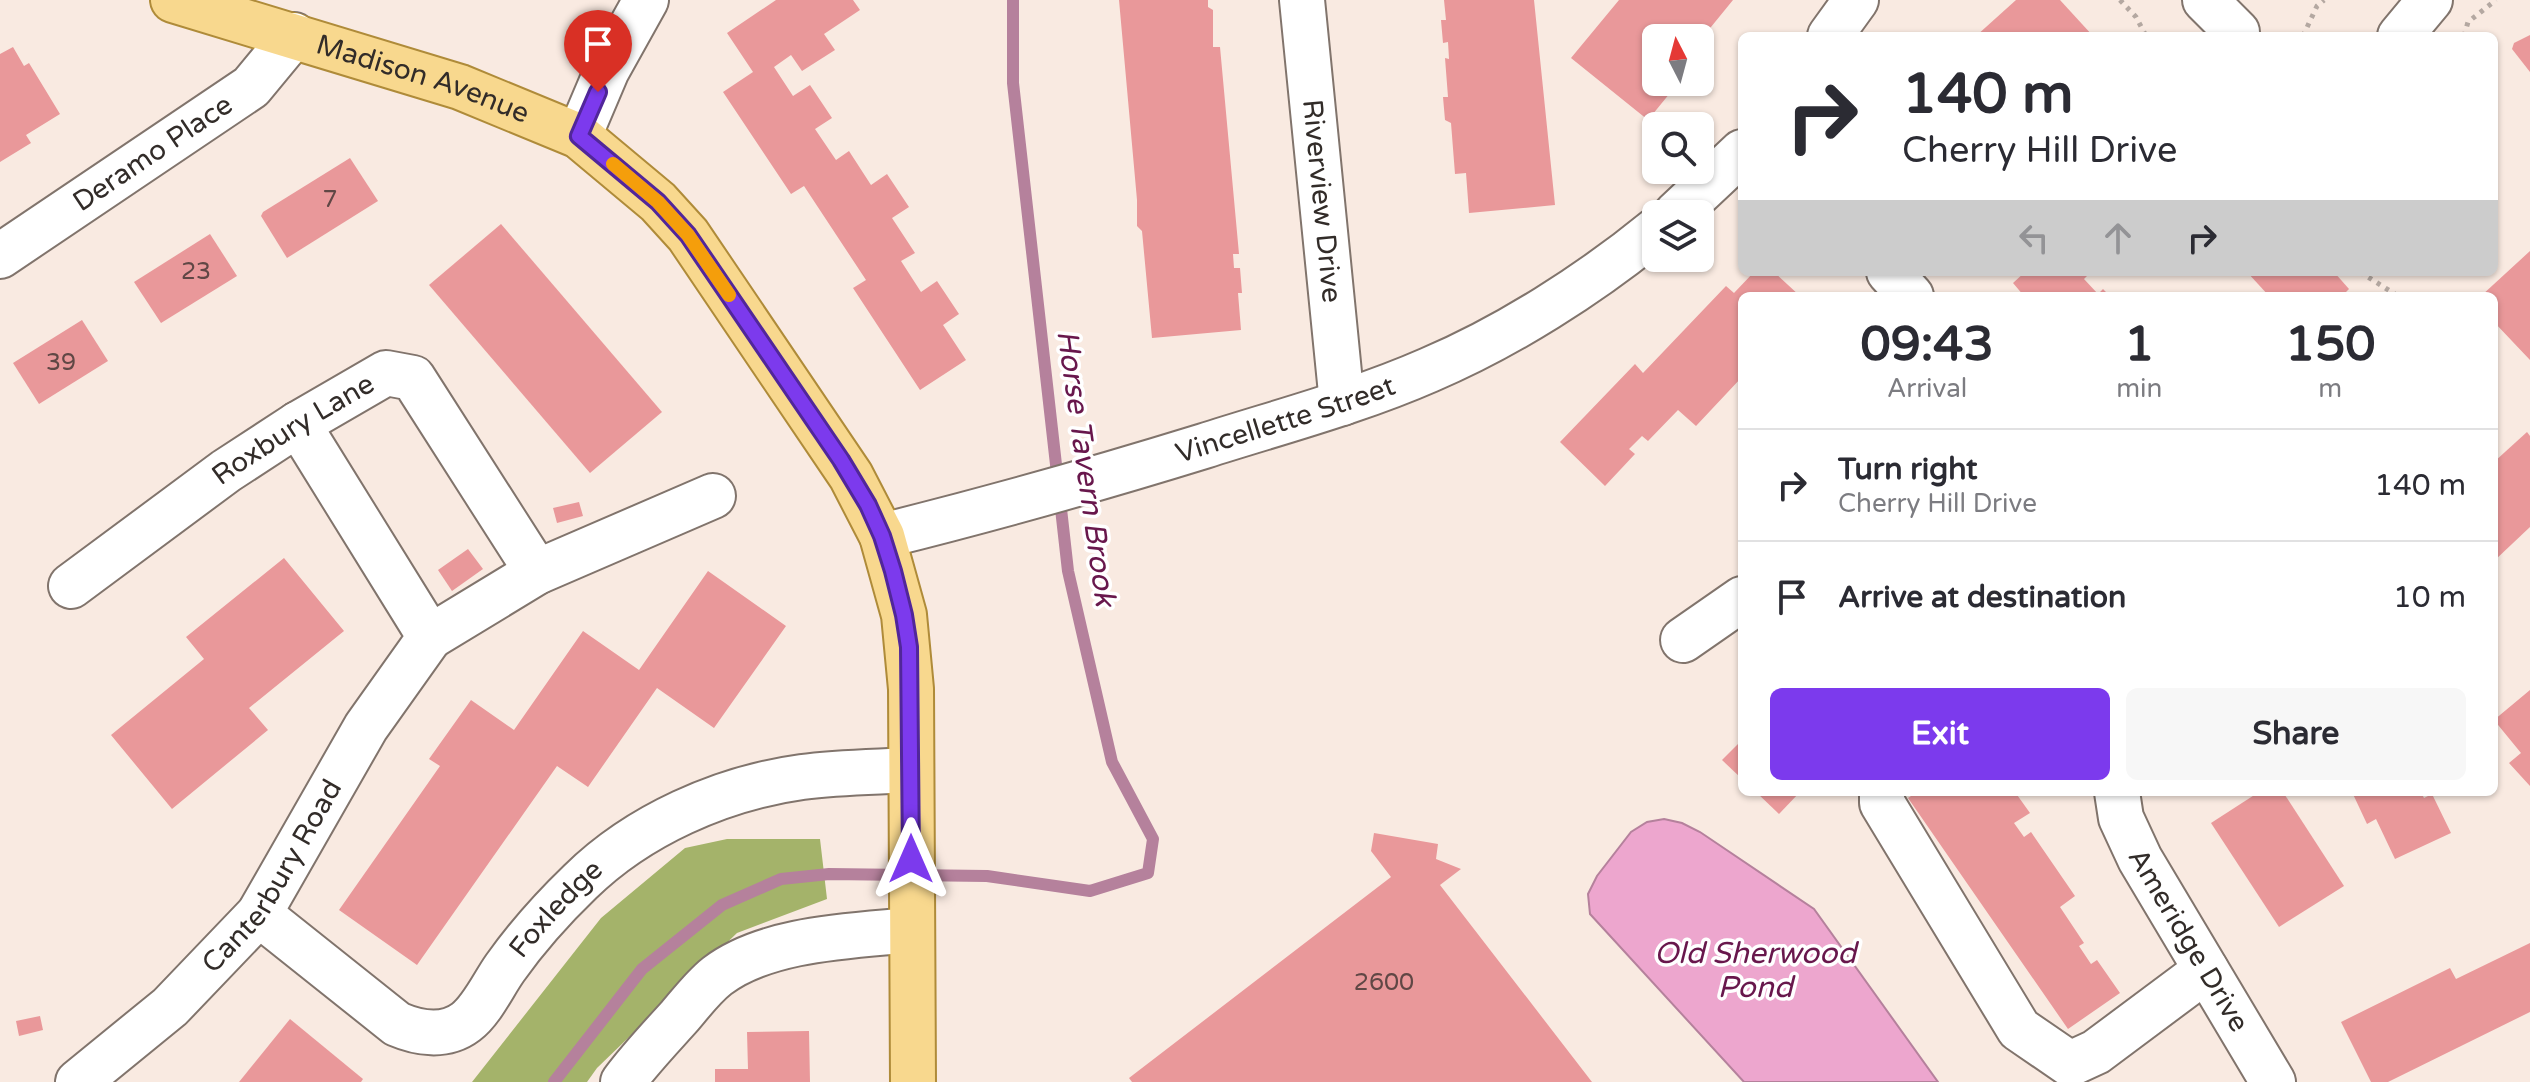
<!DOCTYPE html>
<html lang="en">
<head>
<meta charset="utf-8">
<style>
  :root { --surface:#fff; --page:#f7f7f7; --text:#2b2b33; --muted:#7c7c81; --line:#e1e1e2; --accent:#7c3aed }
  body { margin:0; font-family:"Varela Round",sans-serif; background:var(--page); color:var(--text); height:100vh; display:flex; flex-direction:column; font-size:30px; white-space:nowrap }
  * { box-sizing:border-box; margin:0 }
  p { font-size:26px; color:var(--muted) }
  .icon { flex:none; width:44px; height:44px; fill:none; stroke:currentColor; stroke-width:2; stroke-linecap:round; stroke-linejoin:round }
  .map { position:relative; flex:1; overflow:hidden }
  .side { position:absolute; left:1738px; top:292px; width:760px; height:504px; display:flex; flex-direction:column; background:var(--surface); border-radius:12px; box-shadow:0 2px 6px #0004 }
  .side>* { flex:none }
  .guide { position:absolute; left:1738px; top:32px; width:760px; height:244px; border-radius:12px; box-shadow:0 2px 6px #0004; background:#fff; color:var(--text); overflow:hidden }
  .needle { width:52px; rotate:354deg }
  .fabs { position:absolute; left:1642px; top:24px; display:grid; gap:16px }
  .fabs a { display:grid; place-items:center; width:72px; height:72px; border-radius:12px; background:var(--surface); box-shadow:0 2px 6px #0004; font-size:40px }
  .pin { position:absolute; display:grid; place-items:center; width:68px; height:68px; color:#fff; margin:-82px -34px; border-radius:50% 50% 50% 0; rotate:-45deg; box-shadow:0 0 8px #0007 }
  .pin .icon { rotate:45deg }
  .me { position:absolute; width:88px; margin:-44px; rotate:0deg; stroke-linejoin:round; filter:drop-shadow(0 0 6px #0008) }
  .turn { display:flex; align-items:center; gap:28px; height:168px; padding:0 32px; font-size:36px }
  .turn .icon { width:104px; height:104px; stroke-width:2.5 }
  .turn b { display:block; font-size:56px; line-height:68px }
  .lanes { display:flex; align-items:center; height:76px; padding:0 32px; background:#0003; justify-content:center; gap:40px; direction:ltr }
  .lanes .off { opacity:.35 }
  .eta { display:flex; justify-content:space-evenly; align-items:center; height:136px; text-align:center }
  .eta b { font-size:48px; font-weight:800; line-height:56px }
  .primary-button { display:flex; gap:16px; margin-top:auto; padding:16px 32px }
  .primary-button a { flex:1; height:92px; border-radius:12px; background:var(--accent); color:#fff; font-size:32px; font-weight:800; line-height:92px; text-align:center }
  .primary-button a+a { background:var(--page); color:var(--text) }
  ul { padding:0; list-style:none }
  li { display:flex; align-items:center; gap:24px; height:112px; padding:0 32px; border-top:2px solid var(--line) }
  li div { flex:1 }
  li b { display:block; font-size:30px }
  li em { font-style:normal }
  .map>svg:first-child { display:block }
</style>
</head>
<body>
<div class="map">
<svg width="2530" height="1082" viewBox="0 0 2530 1082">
  <rect width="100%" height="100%" fill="#f9eae1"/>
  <path fill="#a4b36a" d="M 727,839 L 820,839 L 827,899 L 737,933 L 597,1068 L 587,1082 L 472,1082 L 601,918 L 685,848 Z"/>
  <path fill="#eda6ce" stroke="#b5819c" stroke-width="2" d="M 1664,819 L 1682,823 L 1700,832 L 1814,909 L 1938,1082 L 1744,1082 L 1590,914 L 1588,894 L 1597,876 L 1631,832 L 1647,822 Z"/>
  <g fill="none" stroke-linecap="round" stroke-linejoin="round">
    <path stroke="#b5819c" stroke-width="12" d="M 554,1082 L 642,969 L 722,905 L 781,879 L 829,874 L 987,876 L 1090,891 L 1148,873 L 1153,839 L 1112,762 L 1068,571 L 1013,83 L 1013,0"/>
  </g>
  <g fill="#e9989a">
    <path d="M 776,0 L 853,0 L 860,10 L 824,34 L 835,50 L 802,71 L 791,55 L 774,67 L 793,96 L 810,85 L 832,118 L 815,129 L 836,160 L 849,151 L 871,185 L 887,174 L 909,207 L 892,218 L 915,253 L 901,261 L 921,292 L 937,281 L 959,314 L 943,325 L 966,360 L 920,390 L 853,288 L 866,280 L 804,186 L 791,194 L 723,92 L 753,72 L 727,33 Z"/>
    <path d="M 1119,0 L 1208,0 L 1208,7 L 1213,10 L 1213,47 L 1220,47 L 1239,254 L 1233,254 L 1234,268 L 1240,268 L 1242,293 L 1238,293 L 1241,330 L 1152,338 L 1142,231 L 1137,226 L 1137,200 Z"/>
    <path d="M 1444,0 L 1534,0 L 1555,205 L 1469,213 L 1466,173 L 1455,174 L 1451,123 L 1445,120 L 1443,97 L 1448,97 L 1445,58 L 1449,59 L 1448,42 L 1443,43 L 1441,20 L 1446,20 Z"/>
    <path d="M 1619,0 L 1733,0 L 1702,38 L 1656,38 L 1656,82 L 1679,82 L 1648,120 L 1571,58 Z"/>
    <path d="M 2016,0 L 2060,0 L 2093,36 L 1976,36 Z"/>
    <path d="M 2530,35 L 2530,72 L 2512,49 L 2514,43 Z"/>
    <path d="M 13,47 L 24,66 L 29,63 L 60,114 L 26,135 L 31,143 L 0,162 L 0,54 Z"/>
    <path d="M 350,158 L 378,201 L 287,258 L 261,216 L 263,212 Z"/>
    <path d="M 501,224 L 662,412 L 590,473 L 429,285 Z"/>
    <path d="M 210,234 L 237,276 L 161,323 L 134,282 Z"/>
    <path d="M 2530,251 L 2530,360 L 2494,322 L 2494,296 L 2481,296 Z"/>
    <path d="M 1754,272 L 1774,272 L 1800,296 L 1742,296 L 1742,377 L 1696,426 L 1678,410 L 1648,441 L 1642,436 L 1629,449 L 1635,454 L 1605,486 L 1560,442 L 1635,364 L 1643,373 L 1726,286 L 1734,293 Z"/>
    <path d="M 2025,272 L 2086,272 L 2088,275 L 2084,279 L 2098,294 L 2103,289 L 2110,296 L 2024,296 L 2013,283 Z"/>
    <path d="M 2247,272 L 2334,272 L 2349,289 L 2342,296 L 2269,296 Z"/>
    <path d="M 82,320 L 108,361 L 39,404 L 13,363 Z"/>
    <path d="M 2527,432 L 2530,436 L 2530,527 L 2494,561 L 2494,462 Z"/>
    <path d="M 579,502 L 583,516 L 557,523 L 553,508 Z"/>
    <path d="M 468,549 L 483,569 L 452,591 L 438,570 Z"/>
    <path d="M 284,558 L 344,631 L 249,708 L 268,730 L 172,809 L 111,735 L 204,659 L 186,637 Z"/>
    <path d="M 708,571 L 786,626 L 714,728 L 657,688 L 588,787 L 557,766 L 417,965 L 339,910 L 440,766 L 429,759 L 471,700 L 514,730 L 583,631 L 639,670 Z"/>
    <path d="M 2530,690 L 2530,786 L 2509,763 L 2521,753 L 2494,720 Z"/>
    <path d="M 1742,740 L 1742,779 L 1722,760 Z"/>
    <path d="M 1756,792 L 1800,792 L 1779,814 Z"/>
    <path d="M 1917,792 L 2015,792 L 2030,813 L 2014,823 L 2024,837 L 2031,832 L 2075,896 L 2060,907 L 2084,943 L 2079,946 L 2091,964 L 2097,960 L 2120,993 L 2068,1029 L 1908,798 Z"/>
    <path d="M 2259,792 L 2283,792 L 2344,886 L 2279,927 L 2211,823 Z"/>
    <path d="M 2352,792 L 2421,792 L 2424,798 L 2432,794 L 2451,833 L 2395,859 L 2376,819 L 2367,824 Z"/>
    <path d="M 1374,833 L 1438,844 L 1436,859 L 1461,869 L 1440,885 L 1592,1082 L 1132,1082 L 1129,1078 L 1391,877 L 1371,851 Z"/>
    <path d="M 2530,943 L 2530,1012 L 2388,1082 L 2371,1082 L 2341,1022 L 2450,968 L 2456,979 Z"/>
    <path d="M 40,1016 L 43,1030 L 19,1036 L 16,1021 Z"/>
    <path d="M 290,1019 L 363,1079 L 361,1082 L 239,1082 Z"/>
    <path d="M 809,1031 L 810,1082 L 715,1082 L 715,1069 L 748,1069 L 747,1032 Z"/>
  </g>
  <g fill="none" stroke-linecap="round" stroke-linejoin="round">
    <g stroke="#81746c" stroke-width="48">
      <g id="minor">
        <path id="s1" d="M 1302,0 L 1342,403"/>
        <path d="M 2205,0 L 2237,32"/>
        <path d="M 1830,36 L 1856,0"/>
        <path d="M 2400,36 L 2430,0"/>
        <path d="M 579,136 L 607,70 L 646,0"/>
        <path d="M 1676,214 L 1742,152"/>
        <path id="s2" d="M 0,256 L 251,87 L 294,35"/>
        <path d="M 1889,272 L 1911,296"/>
        <path id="s3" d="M 882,536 C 991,509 1097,479 1204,446 C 1279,422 1356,402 1429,370 C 1507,337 1590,284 1656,230"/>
        <path id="s4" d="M 71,586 L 226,471 L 298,424 L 386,373 L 413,378 L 537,572"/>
        <path d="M 430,637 L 537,572 L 713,496"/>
        <path d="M 1683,640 L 1742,599"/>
        <path d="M 1882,792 L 1882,803 L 2019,1029 L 2070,1064 L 2096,1052 L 2206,970"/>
        <path id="s5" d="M 2117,792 L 2121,818 L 2140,859 L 2273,1082"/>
        <path id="s6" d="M 259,914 L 397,1024 C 418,1033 445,1038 466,1022 C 482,1010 493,985 505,968 C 527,937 553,908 580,882 C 638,825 722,788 802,777 C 838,772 875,772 911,770"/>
        <path id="s7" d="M 78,1082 L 170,1007 L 259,914 L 366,727 L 430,637 L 298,424"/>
        <path d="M 623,1082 C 640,1059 660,1038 679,1017 C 691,1003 703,987 717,976 C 767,938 851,936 912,930"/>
      </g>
    </g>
    <g stroke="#af8b39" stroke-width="48">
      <g id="major">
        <path id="s8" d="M 173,0 L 460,87 L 579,136 L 658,202 L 688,235 L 851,476 L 882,536 L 904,615 L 911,689 L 913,1082"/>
      </g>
    </g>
    <g stroke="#b4a8a1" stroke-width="5" stroke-dasharray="4 6" stroke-linecap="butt">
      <path d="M 2120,0 L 2136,17 L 2146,36"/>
      <path d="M 2303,36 L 2317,6 L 2324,0"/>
      <path d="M 2464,36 L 2468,22 L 2496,0"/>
      <path d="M 2360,272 L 2398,296"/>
    </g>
    <use href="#minor" stroke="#fff" stroke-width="44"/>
    <use href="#major" stroke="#f8d88e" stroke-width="44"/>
  </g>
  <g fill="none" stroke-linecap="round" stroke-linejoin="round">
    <g stroke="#51269a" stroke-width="20">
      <path id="route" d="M 598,92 L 579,136 L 658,202 L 688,235 L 841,460 L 868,505 L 882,536 L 893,571 L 904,615 L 909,647 L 911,859"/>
    </g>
    <use href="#route" stroke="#7c3aed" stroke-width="14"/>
    <path stroke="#f59e0b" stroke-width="14" d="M 613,164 L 658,202 L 688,235 L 729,295"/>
  </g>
  <g text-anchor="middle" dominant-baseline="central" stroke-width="7" stroke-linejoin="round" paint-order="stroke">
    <g font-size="24" fill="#604745">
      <text x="330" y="199">7</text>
      <text x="196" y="271">23</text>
      <text x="61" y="362">39</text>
      <text x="1384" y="982">2600</text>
    </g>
    <g font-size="28" fill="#322c29" stroke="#fff">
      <text stroke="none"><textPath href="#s8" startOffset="262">Madison Avenue</textPath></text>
      <text stroke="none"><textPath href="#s2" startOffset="184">Deramo Place</textPath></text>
      <text stroke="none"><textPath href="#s1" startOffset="202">Riverview Drive</textPath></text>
      <text stroke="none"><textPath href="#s3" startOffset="420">Vincellette Street</textPath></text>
      <text stroke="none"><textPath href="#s4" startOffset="272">Roxbury Lane</textPath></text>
      <text stroke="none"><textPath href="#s7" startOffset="286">Canterbury Road</textPath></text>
      <text stroke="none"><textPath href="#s6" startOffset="394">Foxledge</textPath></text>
      <text stroke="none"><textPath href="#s5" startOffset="166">Ameridge Drive</textPath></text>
    </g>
    <g font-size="30" font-style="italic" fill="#68174c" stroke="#fff">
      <text transform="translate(1086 468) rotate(82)">Horse Tavern Brook</text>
      <text x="1755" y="953">Old Sherwood<tspan x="1755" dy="34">Pond</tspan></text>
    </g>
  </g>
</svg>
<div class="fabs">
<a><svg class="needle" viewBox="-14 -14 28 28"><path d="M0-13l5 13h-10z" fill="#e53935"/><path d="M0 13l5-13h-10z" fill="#7c7c81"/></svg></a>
<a><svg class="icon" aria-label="search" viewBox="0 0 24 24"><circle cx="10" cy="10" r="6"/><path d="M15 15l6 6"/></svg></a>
<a><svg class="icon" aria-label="layers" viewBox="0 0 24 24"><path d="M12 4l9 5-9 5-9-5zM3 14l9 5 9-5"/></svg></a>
</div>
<div class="pin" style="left:598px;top:92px;background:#d93025"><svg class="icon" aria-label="arrive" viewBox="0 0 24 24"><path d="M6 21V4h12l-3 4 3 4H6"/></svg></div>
<svg class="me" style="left:911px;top:859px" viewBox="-20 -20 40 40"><path d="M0-17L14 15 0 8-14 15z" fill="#7c3aed" stroke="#fff" stroke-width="4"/></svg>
<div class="guide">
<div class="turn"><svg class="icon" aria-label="right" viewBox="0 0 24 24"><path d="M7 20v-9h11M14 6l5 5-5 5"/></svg><div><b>140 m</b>Cherry Hill Drive</div></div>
<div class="lanes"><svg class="icon off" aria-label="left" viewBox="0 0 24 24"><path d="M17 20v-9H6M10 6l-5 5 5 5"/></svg><svg class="icon off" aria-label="ahead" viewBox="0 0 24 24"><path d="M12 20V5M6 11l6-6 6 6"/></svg><svg class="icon" aria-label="right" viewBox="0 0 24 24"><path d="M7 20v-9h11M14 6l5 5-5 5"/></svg></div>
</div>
<section class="side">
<div class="eta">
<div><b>09:43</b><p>Arrival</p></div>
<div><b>1</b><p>min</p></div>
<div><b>150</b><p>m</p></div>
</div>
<ul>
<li><svg class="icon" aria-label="right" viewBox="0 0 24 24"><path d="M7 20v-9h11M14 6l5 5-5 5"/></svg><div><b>Turn right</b><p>Cherry Hill Drive</p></div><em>140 m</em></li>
<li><svg class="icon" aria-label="arrive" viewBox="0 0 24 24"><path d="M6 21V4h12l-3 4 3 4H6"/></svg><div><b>Arrive at destination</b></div><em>10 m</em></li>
</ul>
<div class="primary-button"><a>Exit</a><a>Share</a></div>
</section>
</div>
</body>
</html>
